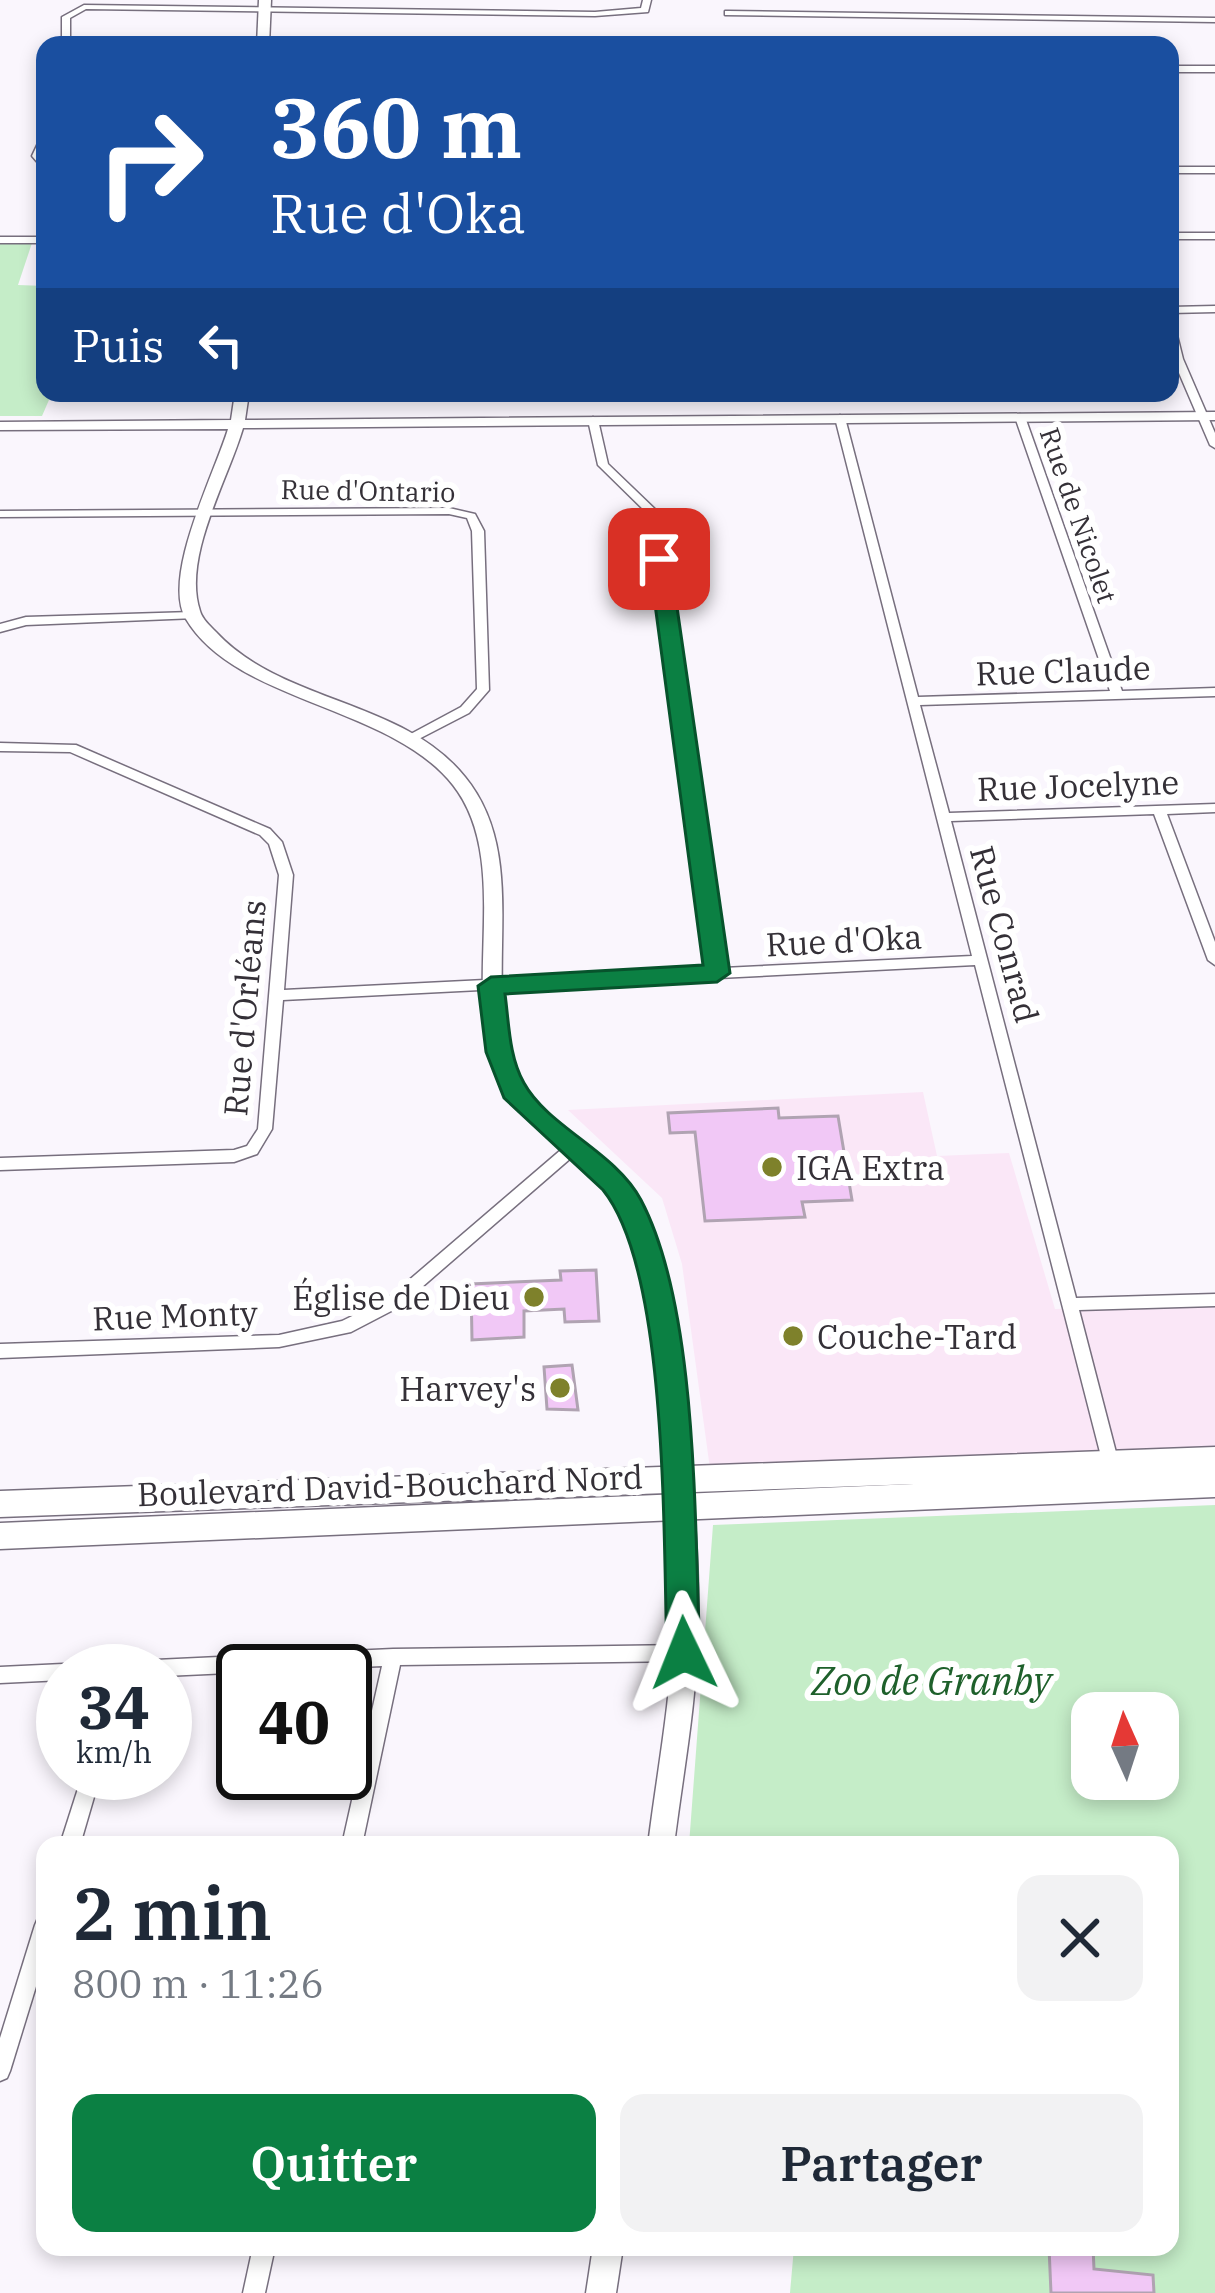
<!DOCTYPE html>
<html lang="fr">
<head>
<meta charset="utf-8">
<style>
  :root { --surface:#fff; --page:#f2f2f3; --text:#1f2937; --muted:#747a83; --accent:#0b8043 }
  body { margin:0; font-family:"IBM Plex Serif",serif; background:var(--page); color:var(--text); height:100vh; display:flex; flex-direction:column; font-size:45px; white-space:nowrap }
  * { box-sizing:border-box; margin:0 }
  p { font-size:39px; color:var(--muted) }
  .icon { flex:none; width:66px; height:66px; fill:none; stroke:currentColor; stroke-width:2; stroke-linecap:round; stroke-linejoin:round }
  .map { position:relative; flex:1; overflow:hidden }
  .panel { position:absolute; left:36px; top:1836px; width:1143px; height:420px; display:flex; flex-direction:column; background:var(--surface); border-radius:24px; box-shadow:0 6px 18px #0003 }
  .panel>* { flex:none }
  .hud { position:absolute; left:36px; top:36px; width:1143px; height:366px; border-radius:24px; box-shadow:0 6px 18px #0003; background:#1a4fa0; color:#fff; overflow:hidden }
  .needle { width:78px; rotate:357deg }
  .tools { position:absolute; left:1071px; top:1692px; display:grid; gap:24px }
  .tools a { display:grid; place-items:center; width:108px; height:108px; border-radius:24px; background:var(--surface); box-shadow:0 6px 18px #0003; font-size:60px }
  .speed { position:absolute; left:36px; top:1644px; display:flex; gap:24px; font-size:60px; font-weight:700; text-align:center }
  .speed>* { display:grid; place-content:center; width:156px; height:156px; border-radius:50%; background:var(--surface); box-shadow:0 6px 18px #0003; line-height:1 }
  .speed small { font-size:30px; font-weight:400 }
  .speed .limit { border:6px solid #111; border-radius:18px; background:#fff; color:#111 }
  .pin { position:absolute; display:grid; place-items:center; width:102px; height:102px; color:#fff; margin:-51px; border-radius:24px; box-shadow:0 6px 18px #0006 }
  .me { position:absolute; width:132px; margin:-66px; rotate:358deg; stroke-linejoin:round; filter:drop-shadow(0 0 9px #0008) }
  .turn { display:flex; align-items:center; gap:42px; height:252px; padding:0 36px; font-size:54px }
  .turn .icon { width:156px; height:156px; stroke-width:2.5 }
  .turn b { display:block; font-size:84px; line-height:102px }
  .then { display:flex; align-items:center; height:114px; padding:0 36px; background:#0003; gap:24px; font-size:45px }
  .round { display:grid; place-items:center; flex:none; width:126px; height:126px; border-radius:24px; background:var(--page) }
  .head { display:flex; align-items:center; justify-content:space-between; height:204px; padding:0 36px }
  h1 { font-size:72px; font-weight:600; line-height:90px }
  .action { display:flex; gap:24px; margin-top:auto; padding:24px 36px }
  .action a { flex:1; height:138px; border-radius:24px; background:var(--accent); color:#fff; font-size:48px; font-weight:600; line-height:138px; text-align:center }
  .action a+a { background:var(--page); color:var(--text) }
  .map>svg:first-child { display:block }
</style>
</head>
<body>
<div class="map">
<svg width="1215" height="2293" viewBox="0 0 1215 2293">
  <rect width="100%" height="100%" fill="#faf6fd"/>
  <path fill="#fae7f7" d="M 923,1092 L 937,1156 L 1009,1153 L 1055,1309 L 1215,1305 L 1215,1449 L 711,1476 L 682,1264 L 662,1198 L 568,1110 Z"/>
  <g fill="#c5edc8" fill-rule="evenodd">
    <path d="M 0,240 L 33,240 L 18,285 L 45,286 L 45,393 L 52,393 L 42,416 L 0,416 Z"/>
    <path d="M 1215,1505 L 1215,2293 L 790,2293 L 794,2247 L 1170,2247 L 1170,1845 L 689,1845 L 713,1525 ZM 1092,1713 L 1158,1713 L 1158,1779 L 1092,1779 Z"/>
  </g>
  <g fill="#f1c8f6" stroke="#b0a3b2" stroke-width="3">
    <path d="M 778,1108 L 779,1118 L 838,1116 L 852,1200 L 802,1202 L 805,1217 L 705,1221 L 695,1132 L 670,1133 L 668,1113 Z"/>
    <path d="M 596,1270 L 599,1321 L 565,1322 L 564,1309 L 524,1311 L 524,1337 L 472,1340 L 471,1284 L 561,1280 L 560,1271 Z"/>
    <path d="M 572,1365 L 578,1410 L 547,1409 L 544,1367 Z"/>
    <path d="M 1049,2247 L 1093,2247 L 1094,2269 L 1153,2275 L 1154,2293 L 1051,2293 Z"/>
  </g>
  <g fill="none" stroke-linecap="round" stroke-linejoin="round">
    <g stroke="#776f7e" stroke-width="3">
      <g id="minor">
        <path d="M 643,0 L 651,0 L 648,12 L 595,16 L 86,9 L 70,18 L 70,45 L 62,45 L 62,17 L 84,5 L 595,12 L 641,8 Z"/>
        <path d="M 728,11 L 1215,18 L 1215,22 L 725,15 L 725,11 Z"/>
        <path d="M 782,41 L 788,41 L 789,45 L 781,45 Z"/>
        <rect x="1170" y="66" width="45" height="6"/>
        <path d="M 45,134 L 45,146 L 41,156 L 45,162 L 45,171 L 32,156 L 41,137 Z"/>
        <rect x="1170" y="167" width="45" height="6"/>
        <rect x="1170" y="233" width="45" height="6"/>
        <rect x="0" y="237" width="45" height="6"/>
        <path d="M 1215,306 L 1215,312 L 1170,313 L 1170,307 Z"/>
        <path d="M 1170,324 L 1175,327 L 1183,359 L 1215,433 L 1215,448 L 1210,445 L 1173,359 L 1170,347 Z"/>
        <path d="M 1020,414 L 1025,417 L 1122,691 L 1215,688 L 1215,696 L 920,705 L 949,813 L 1215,804 L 1215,812 L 1167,814 L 1215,942 L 1215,965 L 1208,960 L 1154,814 L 951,821 L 1076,1298 L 1215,1294 L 1215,1306 L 1079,1310 L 1119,1464 L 1117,1469 L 1111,1471 L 1105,1469 L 1103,1464 L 975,965 L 283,1000 L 272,1129 L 257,1154 L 234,1162 L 0,1170 L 0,1158 L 234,1150 L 247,1146 L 258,1129 L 279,875 L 269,844 L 260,835 L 70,752 L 0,751 L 0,743 L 76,745 L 270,829 L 282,842 L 293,875 L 284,990 L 709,969 L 648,514 L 598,465 L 588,420 L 593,417 L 598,420 L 608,464 L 659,513 L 723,968 L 972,956 L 835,418 L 840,415 L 845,418 L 918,697 L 1110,691 L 1015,417 Z"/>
        <path d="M 449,508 L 475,514 L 484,531 L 489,690 L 469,713 L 411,743 L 405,739 L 407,736 L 461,707 L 477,689 L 472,531 L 467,518 L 449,514 L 0,517 L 0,511 Z"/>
        <path d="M 192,612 L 198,616 L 196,618 L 26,625 L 0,632 L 0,624 L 26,617 Z"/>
        <path d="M 574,1141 L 579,1143 L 582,1147 L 579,1151 L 399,1307 L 351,1332 L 279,1347 L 0,1358 L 0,1344 L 279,1335 L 342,1321 L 387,1299 L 569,1143 Z"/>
        <path d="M 684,1645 L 690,1647 L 693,1653 L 690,1659 L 684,1661 L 400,1665 L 362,1845 L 342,1845 L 382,1666 L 165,1676 L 165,1671 L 83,1671 L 86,1665 L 92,1663 L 393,1649 Z"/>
        <path d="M 63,1664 L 69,1666 L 72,1671 L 63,1671 L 63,1680 L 0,1683 L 0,1667 Z"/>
        <path d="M 83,1773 L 101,1773 L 80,1845 L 60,1845 Z"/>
        <path d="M 45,1915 L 45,1957 L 10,2071 L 7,2078 L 0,2081 L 0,2038 L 35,1925 L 38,1918 Z"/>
        <path d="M 253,2247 L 275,2247 L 265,2293 L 243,2293 Z"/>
      </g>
    </g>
    <g stroke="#776f7e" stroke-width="3">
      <g id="tertiary">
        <path d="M 259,0 L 271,0 L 269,45 L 257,45 Z"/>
        <path d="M 235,393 L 249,393 L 245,420 L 1215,412 L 1215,420 L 243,428 C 228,480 182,557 200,611 C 202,619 210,626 216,632 C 283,704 403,699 465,777 C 528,854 487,961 509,1050 C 527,1124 617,1155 650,1224 C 671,1268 672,1319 678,1366 C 689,1453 700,1540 698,1628 C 697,1701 683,1773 674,1845 L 648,1845 C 657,1773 671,1701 673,1629 C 676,1541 666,1454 656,1367 C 650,1320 649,1268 628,1225 C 595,1156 507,1129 489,1050 C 469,968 508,855 453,785 C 390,705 236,703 186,619 C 161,577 215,473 228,429 L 0,430 L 0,422 L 231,420 Z"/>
        <path d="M 593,2247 L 623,2247 L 616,2293 L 586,2293 Z"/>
      </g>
    </g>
    <g stroke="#776f7e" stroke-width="3">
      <path id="trunk" d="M 1215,1447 L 1215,1497 L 0,1549 L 0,1523 L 914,1484 L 0,1517 L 0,1491 Z"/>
    </g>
    <use href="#minor" fill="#fff" fill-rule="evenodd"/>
    <use href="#tertiary" fill="#fff" fill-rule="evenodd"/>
    <use href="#trunk" fill="#fff" fill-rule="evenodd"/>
  </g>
  <path fill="#0b8043" stroke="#07532c" stroke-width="3" d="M 659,553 L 670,559 L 730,973 L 717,982 L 505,994 C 509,1023 509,1057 524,1083 C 548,1127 616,1152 641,1200 C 699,1310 694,1526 700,1653 L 695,1663 L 684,1668 L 672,1663 L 667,1653 C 663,1543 669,1272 603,1190 L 504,1098 L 486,1052 L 478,986 L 491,977 L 703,965 L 649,559 Z"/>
  <g fill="#7e812b" stroke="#fff" stroke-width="4.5">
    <circle cx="772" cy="1167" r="12"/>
    <circle cx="534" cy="1297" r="12"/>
    <circle cx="793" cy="1336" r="12"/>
    <circle cx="560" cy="1388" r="12"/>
  </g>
  <g text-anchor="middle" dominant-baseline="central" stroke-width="12" stroke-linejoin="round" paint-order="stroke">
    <g font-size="27" fill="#343037" stroke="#fff">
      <text transform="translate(368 490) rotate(1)">Rue d'Ontario</text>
      <text transform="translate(1079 515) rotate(71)">Rue de Nicolet</text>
    </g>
    <g font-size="33" fill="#343037" stroke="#fff">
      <text transform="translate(1063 670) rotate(-2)">Rue Claude</text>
      <text transform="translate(1078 785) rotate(-2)">Rue Jocelyne</text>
      <text transform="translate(1005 934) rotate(75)">Rue Conrad</text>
      <text transform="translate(844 940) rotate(-3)">Rue d'Oka</text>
      <text transform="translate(244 1008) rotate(-85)">Rue d'Orléans</text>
      <text transform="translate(175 1315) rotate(-2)">Rue Monty</text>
      <text transform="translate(390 1485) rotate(-2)">Boulevard David-Bouchard Nord</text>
    </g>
    <g font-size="33" fill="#343037" stroke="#fff" text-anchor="start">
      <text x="796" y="1167">IGA Extra</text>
      <text x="510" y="1297" text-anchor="end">Église de Dieu</text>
      <text x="817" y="1336">Couche-Tard</text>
      <text x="536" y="1388" text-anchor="end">Harvey's</text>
    </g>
    <g font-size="39" font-style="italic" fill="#1e602b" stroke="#fff">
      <text x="931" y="1680">Zoo de Granby</text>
    </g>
  </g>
</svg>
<div class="tools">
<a><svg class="needle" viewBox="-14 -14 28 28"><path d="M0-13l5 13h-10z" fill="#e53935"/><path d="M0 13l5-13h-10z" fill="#747a83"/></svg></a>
</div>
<div class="speed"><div>34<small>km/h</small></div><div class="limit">40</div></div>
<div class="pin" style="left:659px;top:559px;background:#d93025"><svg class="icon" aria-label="arrive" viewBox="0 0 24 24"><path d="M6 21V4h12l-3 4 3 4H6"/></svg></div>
<svg class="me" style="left:684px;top:1653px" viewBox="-20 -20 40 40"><path d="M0-17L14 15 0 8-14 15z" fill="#0b8043" stroke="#fff" stroke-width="4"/></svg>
<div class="hud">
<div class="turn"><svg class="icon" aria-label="right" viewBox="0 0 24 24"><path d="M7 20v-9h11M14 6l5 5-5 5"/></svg><div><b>360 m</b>Rue d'Oka</div></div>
<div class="then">Puis<svg class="icon" aria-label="left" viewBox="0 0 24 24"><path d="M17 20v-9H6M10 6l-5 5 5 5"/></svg></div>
</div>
<section class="panel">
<div class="head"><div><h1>2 min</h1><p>800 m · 11:26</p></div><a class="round"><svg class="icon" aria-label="close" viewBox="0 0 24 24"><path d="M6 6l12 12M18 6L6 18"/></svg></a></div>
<div class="action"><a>Quitter</a><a>Partager</a></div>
</section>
</div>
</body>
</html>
